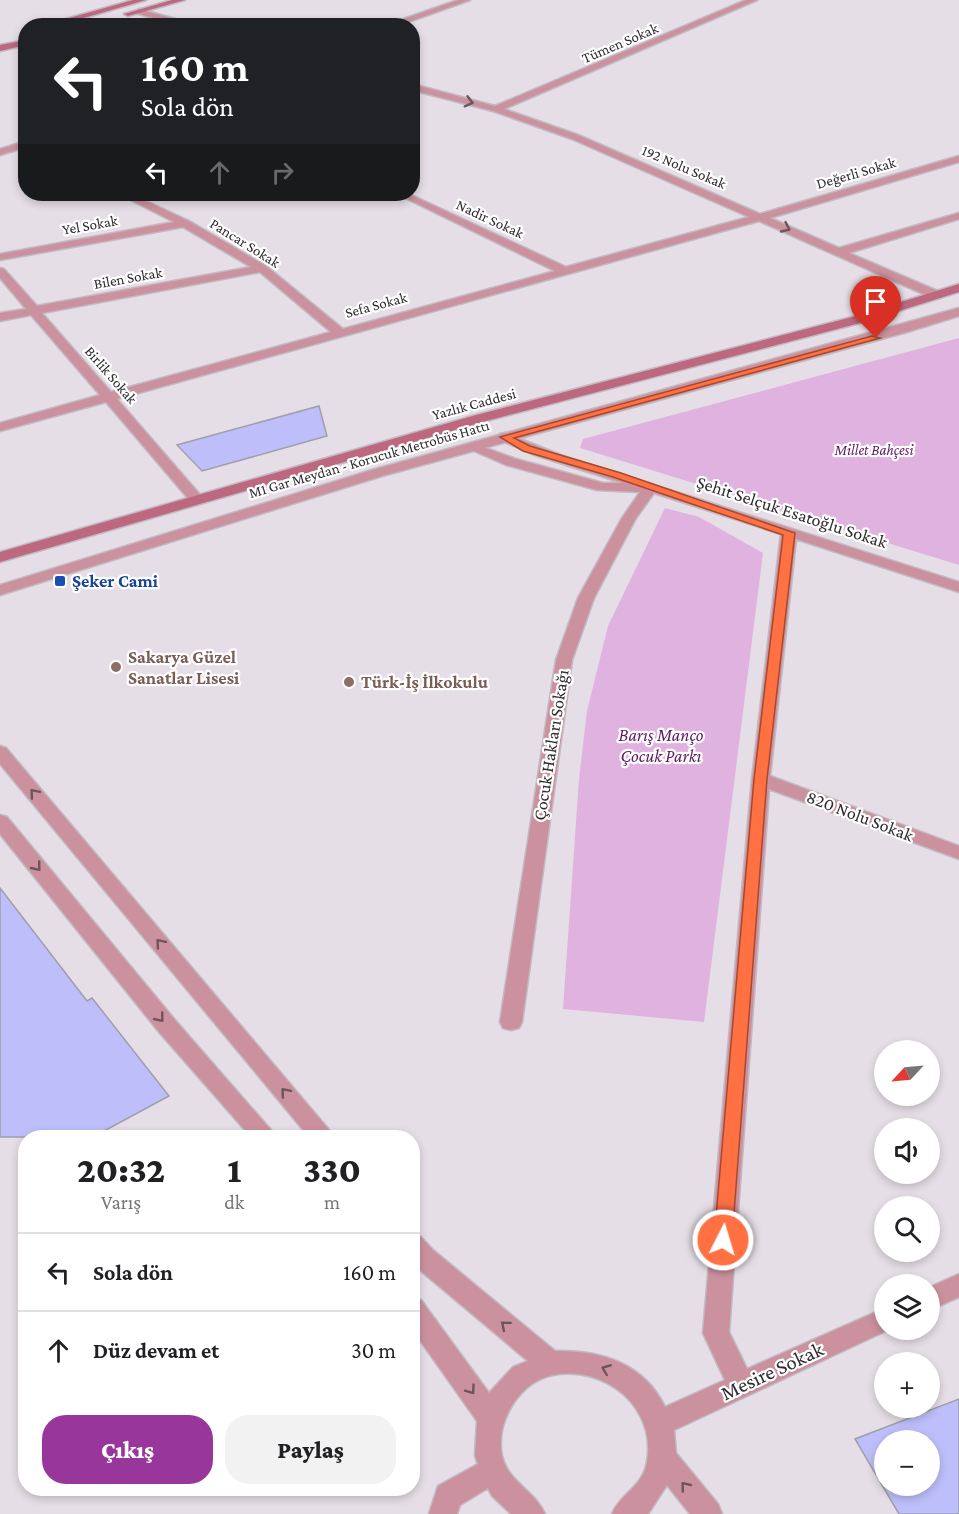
<!DOCTYPE html>
<html lang="tr">
<head>
<meta charset="utf-8">
<style>
  :root { --surface:#fff; --page:#f2f2f2; --text:#202124; --muted:#757577; --line:#e0e0e0; --accent:#99369c }
  body { margin:0; font-family:"Crimson Pro",serif; background:var(--page); color:var(--text); height:100vh; display:flex; flex-direction:column; font-size:22px; white-space:nowrap }
  * { box-sizing:border-box; margin:0 }
  p { font-size:20px; color:var(--muted) }
  .icon { flex:none; width:33px; height:33px; fill:none; stroke:currentColor; stroke-width:2; stroke-linecap:round; stroke-linejoin:round }
  .map { position:relative; flex:1; overflow:hidden }
  .panel { position:absolute; left:18px; top:1130px; width:402px; height:366px; display:flex; flex-direction:column; background:var(--surface); border-radius:24px; box-shadow:0 3px 9px #0003 }
  .panel>* { flex:none }
  .top-card { position:absolute; left:18px; top:18px; width:402px; height:183px; border-radius:24px; box-shadow:0 3px 9px #0003; background:#202124; color:#fff; overflow:hidden }
  .needle { width:39px; rotate:244deg }
  .buttons { position:absolute; left:874px; top:1040px; display:grid; gap:12px }
  .buttons a { display:grid; place-items:center; width:66px; height:66px; border-radius:50%; background:var(--surface); box-shadow:0 3px 9px #0003; font-size:30px }
  .pin { position:absolute; display:grid; place-items:center; width:51px; height:51px; color:#fff; margin:-62px -26px; border-radius:50% 50% 50% 0; rotate:-45deg; box-shadow:0 0 6px #0007 }
  .pin .icon { rotate:45deg }
  .me { position:absolute; width:66px; margin:-33px; rotate:5deg; stroke-linejoin:round; filter:drop-shadow(0 0 4px #0008) }
  .turn { display:flex; align-items:center; gap:21px; height:126px; padding:0 24px; font-size:27px }
  .turn .icon { width:78px; height:78px; stroke-width:2.5 }
  .turn b { display:block; font-size:42px; line-height:51px }
  .lanes { display:flex; align-items:center; height:57px; padding:0 24px; background:#0003; justify-content:center; gap:30px; direction:ltr }
  .lanes .off { opacity:.35 }
  .eta { display:flex; justify-content:space-evenly; align-items:center; height:102px; text-align:center }
  .eta b { font-size:36px; font-weight:800; line-height:42px }
  .primary-button { display:flex; gap:12px; margin-top:auto; padding:12px 24px }
  .primary-button a { flex:1; height:69px; border-radius:24px; background:var(--accent); color:#fff; font-size:24px; font-weight:800; line-height:69px; text-align:center }
  .primary-button a+a { background:var(--page); color:var(--text) }
  ul { padding:0; list-style:none }
  li { display:flex; align-items:center; gap:18px; height:78px; padding:0 24px; border-top:2px solid var(--line) }
  li div { flex:1 }
  li b { display:block; font-size:22px }
  li em { font-style:normal }
  .map>svg:first-child { display:block }
</style>
</head>
<body>
<div class="map">
<svg width="959" height="1514" viewBox="0 0 959 1514">
  <rect width="100%" height="100%" fill="#e6dee6"/>
  <g fill="#dfb2e0">
    <path d="M 959,338 L 959,565 L 580,448 L 583,439 Z"/>
    <path d="M 665,508 L 699,517 L 763,553 L 704,1022 L 563,1009 L 579,779 L 587,711 L 608,626 Z"/>
  </g>
  <g fill="#bebffa" stroke="#9e9fa9" stroke-width="1.5" fill-rule="evenodd">
    <path d="M 319,406 L 327,436 L 202,471 L 177,445 Z"/>
    <path d="M 0,888 L 87,1001 L 92,998 L 169,1096 L 93,1137 L 0,1137 Z"/>
    <path d="M 959,1399 L 959,1514 L 899,1514 L 855,1439 ZM 885,1440 L 930,1440 L 930,1485 L 885,1485 Z"/>
  </g>
  <g fill="none" stroke-linecap="round" stroke-linejoin="round">
    <g stroke="#c1bac1" stroke-width="3">
      <path id="lane" d="M 959,308 L 959,316 L 907,332 L 382,476 L 0,595 L 0,585 L 372,470 Z"/>
    </g>
    <g stroke="#c1bac1" stroke-width="3">
      <g id="street">
        <path d="M 458,0 L 470,0 L 397,26 L 383,26 Z"/>
        <path d="M 746,0 L 757,0 L 504,109 L 578,135 L 760,214 L 959,156 L 959,162 L 770,218 L 839,248 L 959,213 L 959,219 L 849,253 L 940,292 L 940,298 L 932,298 L 759,221 L 117,399 L 202,497 L 204,500 L 202,503 L 192,503 L 106,402 L 0,431 L 0,423 L 100,395 L 31,315 L 0,321 L 0,313 L 26,309 L 0,278 L 0,268 L 4,269 L 37,306 L 251,267 L 183,227 L 0,260 L 0,254 L 174,222 L 119,194 L 131,194 L 189,221 L 266,266 L 343,329 L 555,271 L 397,194 L 409,194 L 566,267 L 749,217 L 572,139 L 493,111 L 412,90 L 412,84 L 495,106 ZM 260,272 L 331,332 L 111,392 L 42,313 Z"/>
        <path d="M 139,9 L 193,24 L 194,26 L 179,26 L 136,13 Z"/>
        <path d="M 26,141 L 26,147 L 0,155 L 0,149 Z"/>
        <path d="M 505,433 L 563,456 L 959,582 L 959,592 L 796,539 L 770,776 L 959,846 L 959,859 L 769,789 L 729,1332 L 747,1369 L 885,1308 L 885,1329 L 890,1329 L 674,1430 L 676,1453 L 718,1504 L 722,1514 L 690,1514 L 667,1485 L 648,1514 L 612,1514 C 620,1494 643,1487 647,1462 C 657,1408 606,1365 553,1375 C 519,1382 495,1422 502,1456 C 508,1482 535,1491 545,1514 L 511,1514 L 492,1496 L 488,1488 L 460,1505 L 457,1514 L 429,1514 L 438,1486 L 478,1464 L 475,1456 L 477,1421 L 412,1329 L 412,1297 L 421,1300 L 489,1393 L 513,1367 L 528,1361 L 415,1266 L 412,1262 L 412,1234 L 421,1237 L 433,1250 L 555,1351 C 600,1350 644,1363 665,1407 L 725,1380 L 703,1333 L 752,779 L 781,534 L 654,493 L 636,518 L 594,598 L 572,660 L 522,1022 L 519,1028 L 511,1030 L 503,1028 L 500,1022 L 556,660 L 578,598 L 622,518 L 640,492 L 597,490 L 506,465 L 465,447 L 472,443 L 516,459 L 603,483 L 623,483 L 535,455 L 500,440 L 500,434 Z"/>
        <path d="M 0,746 L 6,748 L 335,1137 L 309,1137 L 0,764 Z"/>
        <path d="M 0,815 L 7,817 L 175,1020 L 277,1137 L 251,1137 L 159,1032 L 0,834 Z"/>
        <path d="M 959,1274 L 959,1297 L 930,1310 L 930,1287 Z"/>
      </g>
    </g>
    <g stroke="#c1bac1" stroke-width="3">
      <g id="secondary">
        <path d="M 133,0 L 146,0 L 56,26 L 41,26 Z"/>
        <path d="M 172,0 L 185,0 L 128,16 L 124,14 Z"/>
        <path d="M 26,40 L 26,45 L 0,51 L 0,45 Z"/>
        <path d="M 959,284 L 959,292 L 864,322 L 486,421 L 0,562 L 0,552 L 476,415 L 856,316 Z"/>
      </g>
    </g>
    <use href="#lane" fill="#cc919f" fill-rule="evenodd"/>
    <use href="#street" fill="#cc919f" fill-rule="evenodd"/>
    <use href="#secondary" fill="#bd687f" fill-rule="evenodd"/>
  </g>
  <defs><path id="oneway-chevron" d="M-2-3.5L2.5 0L-2 3.5" fill="none" stroke-width="1.6" stroke-linecap="round" stroke-linejoin="round" transform="scale(1.5)"/></defs>
  <g stroke="#6e545c">
    <use href="#oneway-chevron" transform="translate(469 102) rotate(15)"/>
    <use href="#oneway-chevron" transform="translate(786 228) rotate(25)"/>
    <use href="#oneway-chevron" transform="translate(34 793) rotate(-130)"/>
    <use href="#oneway-chevron" transform="translate(37 867) rotate(51)"/>
    <use href="#oneway-chevron" transform="translate(160 943) rotate(-130)"/>
    <use href="#oneway-chevron" transform="translate(160 1018) rotate(51)"/>
    <use href="#oneway-chevron" transform="translate(285 1092) rotate(-130)"/>
    <use href="#oneway-chevron" transform="translate(505 1325) rotate(-140)"/>
    <use href="#oneway-chevron" transform="translate(606 1369) rotate(-158)"/>
    <use href="#oneway-chevron" transform="translate(471 1390) rotate(54)"/>
    <use href="#oneway-chevron" transform="translate(685 1486) rotate(-129)"/>
  </g>
  <path fill="#ff7043" stroke="#a6492c" stroke-width="1.5" d="M 872,336 L 880,338 L 514,438 L 530,446 L 621,473 L 795,533 L 767,779 L 732,1240 L 730,1246 L 723,1248 L 716,1246 L 714,1240 L 754,779 L 783,535 L 613,477 L 523,451 L 500,437 Z"/>
  <rect fill="#1a4fb4" stroke="#fff" stroke-width="2" x="54" y="575" width="12" height="12" rx="3"/>
  <g fill="#8d6e63" stroke="#fff" stroke-width="2">
    <circle cx="116" cy="667" r="6"/>
    <circle cx="349" cy="682" r="6"/>
  </g>
  <g text-anchor="middle" dominant-baseline="central" stroke-width="4.5" stroke-linejoin="round" paint-order="stroke">
    <g font-size="15" fill="#2f2c2f" stroke="#fff">
      <text transform="translate(620 43) rotate(-23)">Tümen Sokak</text>
      <text transform="translate(684 167) rotate(23)">192 Nolu Sokak</text>
      <text transform="translate(856 173) rotate(-16)">Değerli Sokak</text>
      <text transform="translate(490 219) rotate(25)">Nadir Sokak</text>
      <text transform="translate(90 225) rotate(-10)">Yel Sokak</text>
      <text transform="translate(245 243) rotate(32)">Pancar Sokak</text>
      <text transform="translate(128 278) rotate(-10)">Bilen Sokak</text>
      <text transform="translate(376 305) rotate(-15)">Sefa Sokak</text>
      <text transform="translate(111 375) rotate(49)">Birlik Sokak</text>
      <text transform="translate(474 404) rotate(-15)">Yazlık Caddesi</text>
      <text transform="translate(369 459) rotate(-16)">M1 Gar Meydan - Korucuk Metrobüs Hattı</text>
    </g>
    <g font-size="15" font-style="italic" fill="#5d1961" stroke="#fff">
      <text x="874" y="450">Millet Bahçesi</text>
    </g>
    <g font-size="18" fill="#2f2c2f" stroke="#fff">
      <text transform="translate(792 512) rotate(18)">Şehit Selçuk Esatoğlu Sokak</text>
      <text transform="translate(551 745) rotate(-81)">Çocuk Hakları Sokağı</text>
      <text transform="translate(860 816) rotate(21)">820 Nolu Sokak</text>
    </g>
    <g font-size="18" font-weight="bold" fill="#164399" stroke="#fff" text-anchor="start">
      <text x="72" y="581">Şeker Cami</text>
    </g>
    <g font-size="18" font-weight="bold" fill="#785e54" stroke="#fff" text-anchor="start">
      <text x="128" y="657">Sakarya Güzel<tspan x="128" dy="21">Sanatlar Lisesi</tspan></text>
      <text x="361" y="682">Türk-İş İlkokulu</text>
    </g>
    <g font-size="18" font-style="italic" fill="#5d1961" stroke="#fff">
      <text x="661" y="735">Barış Manço<tspan x="661" dy="21">Çocuk Parkı</tspan></text>
    </g>
    <g font-size="21" fill="#2f2c2f" stroke="#fff">
      <text transform="translate(772 1371) rotate(-25)">Mesire Sokak</text>
    </g>
  </g>
</svg>
<div class="buttons">
<a><svg class="needle" viewBox="-14 -14 28 28"><path d="M0-13l5 13h-10z" fill="#e53935"/><path d="M0 13l5-13h-10z" fill="#757577"/></svg></a>
<a><svg class="icon" aria-label="sound" viewBox="0 0 24 24"><path d="M4 9h4l5-4v14l-5-4H4zM17 9q2 3 0 6"/></svg></a>
<a><svg class="icon" aria-label="search" viewBox="0 0 24 24"><circle cx="10" cy="10" r="6"/><path d="M15 15l6 6"/></svg></a>
<a><svg class="icon" aria-label="layers" viewBox="0 0 24 24"><path d="M12 4l9 5-9 5-9-5zM3 14l9 5 9-5"/></svg></a>
<a>+</a>
<a>−</a>
</div>
<div class="pin" style="left:876px;top:338px;background:#d93025"><svg class="icon" aria-label="arrive" viewBox="0 0 24 24"><path d="M6 21V4h12l-3 4 3 4H6"/></svg></div>
<svg class="me" style="left:723px;top:1240px" viewBox="-20 -20 40 40"><circle r="17" fill="#ff7043" stroke="#fff" stroke-width="3"/><path d="M0-11L8 9 0 5-8 9z" fill="#fff"/></svg>
<div class="top-card">
<div class="turn"><svg class="icon" aria-label="left" viewBox="0 0 24 24"><path d="M17 20v-9H6M10 6l-5 5 5 5"/></svg><div><b>160 m</b>Sola dön</div></div>
<div class="lanes"><svg class="icon" aria-label="left" viewBox="0 0 24 24"><path d="M17 20v-9H6M10 6l-5 5 5 5"/></svg><svg class="icon off" aria-label="ahead" viewBox="0 0 24 24"><path d="M12 20V5M6 11l6-6 6 6"/></svg><svg class="icon off" aria-label="right" viewBox="0 0 24 24"><path d="M7 20v-9h11M14 6l5 5-5 5"/></svg></div>
</div>
<section class="panel">
<div class="eta">
<div><b>20:32</b><p>Varış</p></div>
<div><b>1</b><p>dk</p></div>
<div><b>330</b><p>m</p></div>
</div>
<ul>
<li><svg class="icon" aria-label="left" viewBox="0 0 24 24"><path d="M17 20v-9H6M10 6l-5 5 5 5"/></svg><div><b>Sola dön</b></div><em>160 m</em></li>
<li><svg class="icon" aria-label="ahead" viewBox="0 0 24 24"><path d="M12 20V5M6 11l6-6 6 6"/></svg><div><b>Düz devam et</b></div><em>30 m</em></li>
</ul>
<div class="primary-button"><a>Çıkış</a><a>Paylaş</a></div>
</section>
</div>
</body>
</html>
